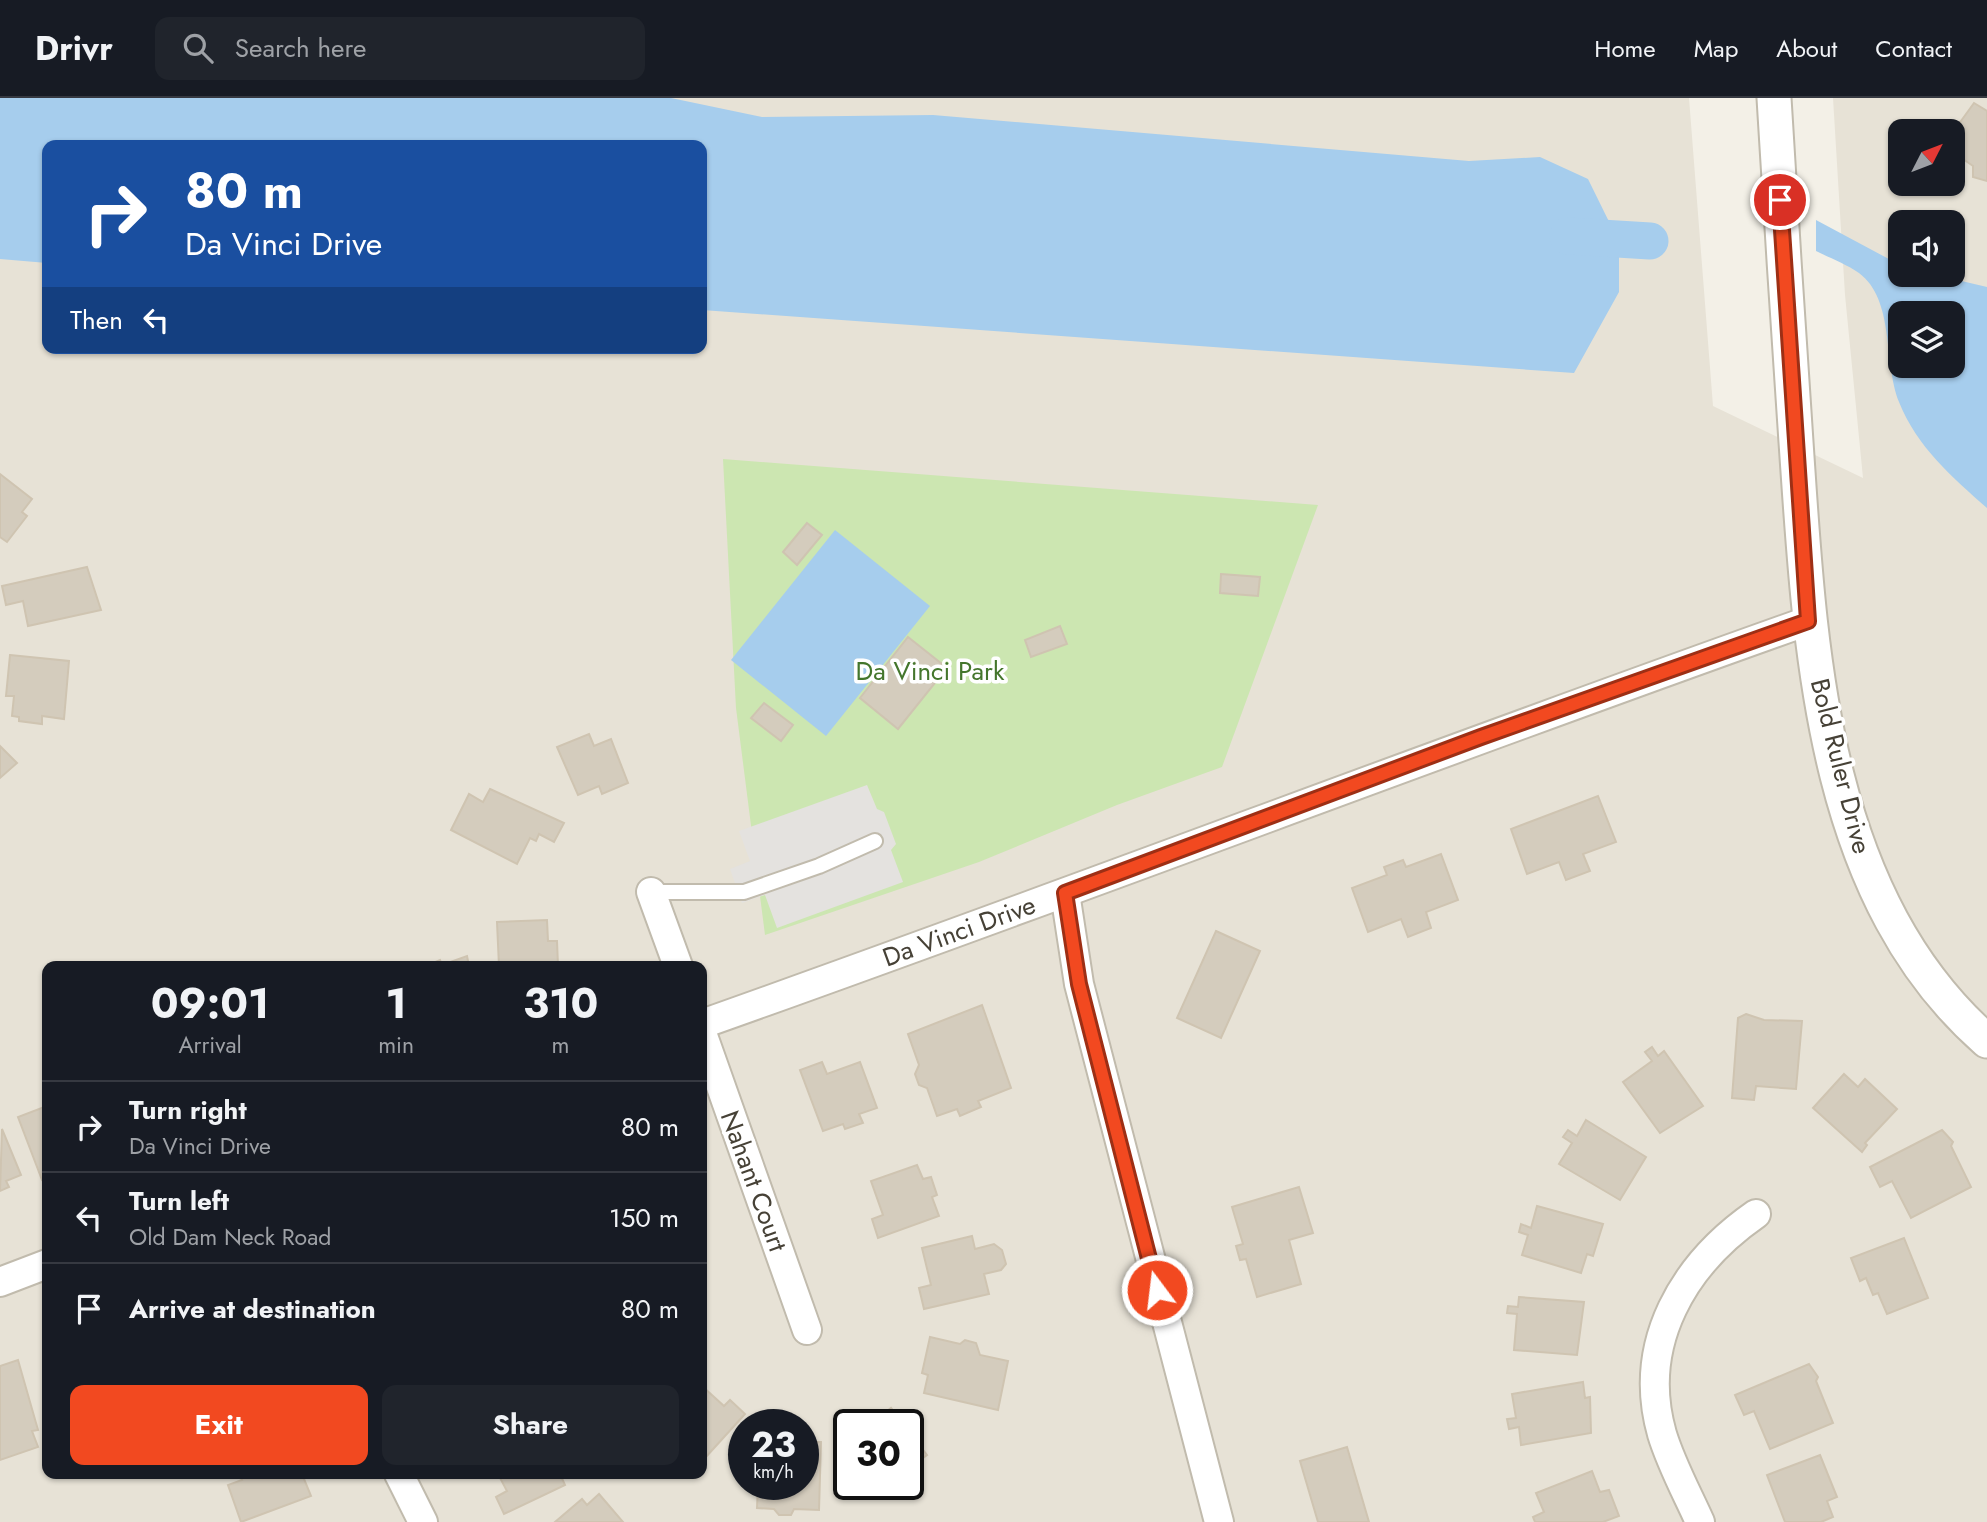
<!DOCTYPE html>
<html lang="en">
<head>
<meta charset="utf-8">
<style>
  :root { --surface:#171b24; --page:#20242c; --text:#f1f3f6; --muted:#9ea1a6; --line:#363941; --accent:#f24920 }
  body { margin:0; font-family:Jost,sans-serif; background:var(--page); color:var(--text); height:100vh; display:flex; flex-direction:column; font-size:26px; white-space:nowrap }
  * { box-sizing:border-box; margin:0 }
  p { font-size:23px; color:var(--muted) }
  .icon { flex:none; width:38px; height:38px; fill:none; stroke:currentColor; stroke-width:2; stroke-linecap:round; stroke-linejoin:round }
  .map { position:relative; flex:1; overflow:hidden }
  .details { position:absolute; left:42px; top:863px; width:665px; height:518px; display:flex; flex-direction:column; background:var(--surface); border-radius:14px; box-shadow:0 2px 5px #0004 }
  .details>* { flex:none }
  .hud { position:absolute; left:42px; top:42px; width:665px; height:214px; border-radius:14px; box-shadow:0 2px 5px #0004; background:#1a4fa0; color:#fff; overflow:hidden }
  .needle { width:46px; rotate:48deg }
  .tools { position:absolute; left:1888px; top:21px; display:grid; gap:14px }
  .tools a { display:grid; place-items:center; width:77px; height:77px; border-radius:14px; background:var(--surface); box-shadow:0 2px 5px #0004; font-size:35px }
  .speed { position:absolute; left:728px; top:1311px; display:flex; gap:14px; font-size:35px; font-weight:700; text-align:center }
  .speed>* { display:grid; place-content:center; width:91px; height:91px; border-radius:50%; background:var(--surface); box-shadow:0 2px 5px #0004; line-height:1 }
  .speed small { font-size:18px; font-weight:400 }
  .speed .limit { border:4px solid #111; border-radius:10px; background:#fff; color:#111 }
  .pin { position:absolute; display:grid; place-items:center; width:60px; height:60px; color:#fff; margin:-30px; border:4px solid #fff; border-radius:50%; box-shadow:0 2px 7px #0007 }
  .me { position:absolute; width:77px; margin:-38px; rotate:345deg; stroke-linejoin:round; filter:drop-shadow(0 0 5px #0008) }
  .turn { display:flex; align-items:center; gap:24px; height:147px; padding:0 28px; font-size:32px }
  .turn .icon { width:91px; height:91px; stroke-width:2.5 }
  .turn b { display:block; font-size:49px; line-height:60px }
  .then { display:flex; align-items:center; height:66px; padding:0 28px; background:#0003; gap:14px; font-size:26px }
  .eta { display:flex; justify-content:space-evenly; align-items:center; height:119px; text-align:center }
  .eta b { font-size:42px; font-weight:700; line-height:49px }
  .button { display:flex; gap:14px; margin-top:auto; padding:14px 28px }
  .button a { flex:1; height:80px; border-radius:14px; background:var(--accent); color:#fff; font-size:28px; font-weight:700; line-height:80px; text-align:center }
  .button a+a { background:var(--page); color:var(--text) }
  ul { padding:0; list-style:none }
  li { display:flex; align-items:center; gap:21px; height:91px; padding:0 28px; border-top:2px solid var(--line) }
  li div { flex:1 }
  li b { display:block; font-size:26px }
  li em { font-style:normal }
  header { display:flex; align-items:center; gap:42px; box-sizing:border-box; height:98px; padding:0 35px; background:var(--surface); border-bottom:2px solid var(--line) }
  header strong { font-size:33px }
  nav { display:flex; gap:38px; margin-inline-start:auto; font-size:24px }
  .search { width:490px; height:63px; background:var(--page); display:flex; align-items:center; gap:18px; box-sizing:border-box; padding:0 24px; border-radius:14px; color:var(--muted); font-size:26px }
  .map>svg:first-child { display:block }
</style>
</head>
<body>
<header>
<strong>Drivr</strong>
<div class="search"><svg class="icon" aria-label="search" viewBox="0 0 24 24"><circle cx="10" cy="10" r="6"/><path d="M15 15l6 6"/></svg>Search here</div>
<nav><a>Home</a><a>Map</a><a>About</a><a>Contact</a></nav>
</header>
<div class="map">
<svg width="1987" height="1424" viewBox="0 0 1987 1424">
  <rect width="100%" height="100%" fill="#f3f0e7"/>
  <path fill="#e7e2d6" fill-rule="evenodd" d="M 0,0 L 1689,0 L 1713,308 L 1863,380 L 1845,197 L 1833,0 L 1987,0 L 1987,1424 L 0,1424 ZM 1900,33 L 1953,33 L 1953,86 L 1900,86 ZM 47,47 L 702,47 L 702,250 L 47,250 ZM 1900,124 L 1953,124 L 1953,177 L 1900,177 ZM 1900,215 L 1953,215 L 1953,268 L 1900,268 ZM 47,868 L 702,868 L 702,1376 L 47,1376 ZM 744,1326 L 803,1326 L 803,1386 L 744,1386 ZM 849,1326 L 908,1326 L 908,1386 L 849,1386 Z"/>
  <path fill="#cce6b1" d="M 723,361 L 1318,407 L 1222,669 L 1117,707 L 979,764 L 765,837 L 736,610 Z"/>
  <path fill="#e4e2df" d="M 867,687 L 877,711 L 884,714 L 896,746 L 891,752 L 903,784 L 777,830 L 765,797 L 742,805 L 730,771 L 750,763 L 739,733 Z"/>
  <g fill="#a6cded" fill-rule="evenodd">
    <path d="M 0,0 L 671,0 L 762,19 L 933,17 L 1469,63 L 1540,59 L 1588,81 L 1619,144 L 1619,194 L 1574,275 L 702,212 L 702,47 L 47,47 L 47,165 L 0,161 Z"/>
    <path d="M 1816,122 L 1900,167 L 1900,177 L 1936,177 L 1987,189 L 1987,410 C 1952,379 1917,349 1899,304 C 1883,263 1895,202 1859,175 C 1846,166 1830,160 1816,153 ZM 1900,215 L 1953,215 L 1953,268 L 1900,268 Z"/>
    <path d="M 835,432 L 930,508 L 826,638 L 731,562 Z"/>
  </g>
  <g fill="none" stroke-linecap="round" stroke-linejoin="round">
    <path stroke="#a6cded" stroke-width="37" d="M 1568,138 L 1650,143"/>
  </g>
  <g fill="#d4ccbd" stroke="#cfc4b1" stroke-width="2">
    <path d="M 1974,5 L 1987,13 L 1987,83 L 1973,79 L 1973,68 L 1953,54 L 1953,34 Z"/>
    <path d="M 0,376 L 32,401 L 22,414 L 27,418 L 7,444 L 0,439 Z"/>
    <path d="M 807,425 L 822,437 L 797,467 L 783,454 Z"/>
    <path d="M 87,469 L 101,512 L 28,528 L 23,503 L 6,507 L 2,488 Z"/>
    <path d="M 1221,476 L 1260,479 L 1258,498 L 1220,495 Z"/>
    <path d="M 1060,528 L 1067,546 L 1031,559 L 1025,542 Z"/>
    <path d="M 908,539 L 947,570 L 898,631 L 860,600 Z"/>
    <path d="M 10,557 L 69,563 L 64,621 L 42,618 L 42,626 L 19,623 L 19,619 L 12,618 L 14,598 L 6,598 Z"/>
    <path d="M 764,605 L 793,627 L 781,643 L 751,620 Z"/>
    <path d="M 589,636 L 594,648 L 611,641 L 628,685 L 602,696 L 599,688 L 578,697 L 557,649 Z"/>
    <path d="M 0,648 L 17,665 L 0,680 Z"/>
    <path d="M 490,691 L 564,725 L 554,744 L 539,736 L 536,743 L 530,740 L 517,766 L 451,732 L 469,696 L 483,704 Z"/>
    <path d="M 1598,698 L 1616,744 L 1583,756 L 1590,773 L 1566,782 L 1559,764 L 1527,776 L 1511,731 Z"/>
    <path d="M 1441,756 L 1458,802 L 1426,814 L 1431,830 L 1408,839 L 1401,821 L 1368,834 L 1352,790 L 1387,777 L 1384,769 L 1403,762 L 1406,769 Z"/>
    <path d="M 547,822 L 548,843 L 557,843 L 558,868 L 499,868 L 497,824 Z"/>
    <path d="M 1216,833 L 1260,853 L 1221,940 L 1177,920 Z"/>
    <path d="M 467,858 L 469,868 L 435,868 L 433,865 L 440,862 L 442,867 Z"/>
    <path d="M 982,907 L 1011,990 L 978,1003 L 981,1009 L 960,1018 L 957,1011 L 937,1018 L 927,990 L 919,987 L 915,976 L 919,967 L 908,936 Z"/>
    <path d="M 1746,916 L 1764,922 L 1802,923 L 1796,991 L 1756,988 L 1754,1002 L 1732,1000 L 1738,920 Z"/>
    <path d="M 1652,949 L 1658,958 L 1664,953 L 1703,1008 L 1660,1035 L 1623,984 L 1652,963 L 1645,954 Z"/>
    <path d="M 822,964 L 827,976 L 860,964 L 877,1010 L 859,1016 L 863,1025 L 845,1031 L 843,1026 L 823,1033 L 800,972 Z"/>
    <path d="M 1844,976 L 1858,989 L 1865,981 L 1897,1011 L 1865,1045 L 1867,1047 L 1862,1054 L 1813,1010 Z"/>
    <path d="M 47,1008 L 47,1080 L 42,1082 L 18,1019 Z"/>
    <path d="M 1586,1022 L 1646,1059 L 1620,1102 L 1559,1066 L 1572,1045 L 1563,1039 L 1568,1032 L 1577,1038 Z"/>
    <path d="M 2,1031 L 21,1077 L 6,1083 L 9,1089 L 0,1093 Z"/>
    <path d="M 1942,1032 L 1953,1044 L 1951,1048 L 1971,1089 L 1911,1120 L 1892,1083 L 1880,1089 L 1870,1069 Z"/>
    <path d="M 917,1067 L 923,1081 L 931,1079 L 937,1097 L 932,1099 L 939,1118 L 878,1140 L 872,1121 L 883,1117 L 871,1083 Z"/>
    <path d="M 1299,1089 L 1313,1135 L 1289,1142 L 1301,1186 L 1257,1199 L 1246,1161 L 1240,1162 L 1236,1148 L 1243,1146 L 1232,1109 Z"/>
    <path d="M 1537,1108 L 1603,1126 L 1593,1158 L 1587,1156 L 1581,1175 L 1522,1157 L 1528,1137 L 1519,1134 L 1521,1126 L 1531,1130 Z"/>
    <path d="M 972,1138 L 975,1151 L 994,1146 L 1002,1152 L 1006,1166 L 1001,1172 L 984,1176 L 989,1196 L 924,1211 L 919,1190 L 931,1187 L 922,1150 Z"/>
    <path d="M 1904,1140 L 1928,1200 L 1887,1216 L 1878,1195 L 1873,1197 L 1866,1180 L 1860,1183 L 1851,1160 Z"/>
    <path d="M 1519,1199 L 1584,1204 L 1577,1257 L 1514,1252 L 1517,1216 L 1507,1215 L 1508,1208 L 1518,1209 Z"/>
    <path d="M 930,1239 L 960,1246 L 965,1242 L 976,1245 L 980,1257 L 1008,1263 L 998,1312 L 924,1295 L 928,1277 L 922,1275 Z"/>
    <path d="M 18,1262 L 38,1332 L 32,1333 L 38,1349 L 0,1362 L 0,1268 Z"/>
    <path d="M 1809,1266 L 1818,1279 L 1816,1283 L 1833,1325 L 1770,1351 L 1754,1313 L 1744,1317 L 1735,1297 Z"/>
    <path d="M 1583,1284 L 1585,1300 L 1590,1299 L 1591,1335 L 1521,1347 L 1519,1329 L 1509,1331 L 1507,1321 L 1516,1320 L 1512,1296 Z"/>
    <path d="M 702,1288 L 724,1308 L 730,1302 L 745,1316 L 705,1360 L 702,1357 Z"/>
    <path d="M 891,1310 L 904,1326 L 871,1326 Z"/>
    <path d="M 908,1332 L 927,1357 L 908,1371 Z"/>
    <path d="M 803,1344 L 821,1344 L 819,1412 L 794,1411 L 791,1417 L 779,1417 L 774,1411 L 757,1410 L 758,1386 L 803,1386 Z"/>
    <path d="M 1347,1349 L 1369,1424 L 1318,1424 L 1300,1363 Z"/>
    <path d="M 1820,1357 L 1837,1399 L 1827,1403 L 1833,1419 L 1821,1424 L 1785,1424 L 1767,1377 Z"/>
    <path d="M 1592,1373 L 1600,1394 L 1609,1392 L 1619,1418 L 1603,1424 L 1535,1424 L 1533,1419 L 1544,1414 L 1536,1395 Z"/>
    <path d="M 239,1376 L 302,1376 L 311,1398 L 241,1424 L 228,1387 L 242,1382 Z"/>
    <path d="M 498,1376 L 560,1376 L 565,1387 L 504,1416 L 496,1399 L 507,1393 Z"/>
    <path d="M 599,1396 L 623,1424 L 555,1424 L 582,1401 L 587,1407 Z"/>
  </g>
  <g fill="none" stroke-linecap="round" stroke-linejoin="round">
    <g stroke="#c1bbad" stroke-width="18">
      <path id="service" d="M 651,794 L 744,794 L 819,768 L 875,743"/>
    </g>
    <g stroke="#c1bbad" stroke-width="32">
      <g id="minor">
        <path d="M 651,794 L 678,868"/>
        <path d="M 1065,795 L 1079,886 L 1219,1424"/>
        <path d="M 702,926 C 1072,795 1438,654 1808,523"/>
        <path d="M 702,935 L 807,1232"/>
        <path d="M 0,1184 L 47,1166"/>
        <path d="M 399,1376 L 423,1424"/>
        <path d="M 1700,1424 C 1687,1395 1671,1366 1662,1336 C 1636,1245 1684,1166 1756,1116"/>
      </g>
    </g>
    <g stroke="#c1bbad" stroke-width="37">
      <path id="tertiary" d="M 1774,0 C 1781,115 1788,229 1796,344 C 1810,549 1820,797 1987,943"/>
    </g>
    <use href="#service" stroke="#fff" stroke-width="14"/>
    <use href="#minor" stroke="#fff" stroke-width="28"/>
    <use href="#tertiary" stroke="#fff" stroke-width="33"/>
  </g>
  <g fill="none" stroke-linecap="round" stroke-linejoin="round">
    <g stroke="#9d2f15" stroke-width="18">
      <path id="route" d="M 1157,1192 L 1079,886 L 1065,795 L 1481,639 L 1808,523 L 1780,102"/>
    </g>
    <use href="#route" stroke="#f24920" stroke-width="12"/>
  </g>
  <g text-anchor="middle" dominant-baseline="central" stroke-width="7" stroke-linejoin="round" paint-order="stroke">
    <g font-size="26" fill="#44762c" stroke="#fff">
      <text x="930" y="573">Da Vinci Park</text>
    </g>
    <g font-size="26" fill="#464136" stroke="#fff">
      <text transform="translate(1841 668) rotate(76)">Bold Ruler Drive</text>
      <text transform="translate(959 833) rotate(-20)">Da Vinci Drive</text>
      <text transform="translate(754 1083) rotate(70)">Nahant Court</text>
    </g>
  </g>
</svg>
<div class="tools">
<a><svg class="needle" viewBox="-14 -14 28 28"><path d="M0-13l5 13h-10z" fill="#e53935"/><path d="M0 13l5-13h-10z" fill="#9ea1a6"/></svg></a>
<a><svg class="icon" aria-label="sound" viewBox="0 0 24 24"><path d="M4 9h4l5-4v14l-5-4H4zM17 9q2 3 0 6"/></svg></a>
<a><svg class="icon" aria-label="layers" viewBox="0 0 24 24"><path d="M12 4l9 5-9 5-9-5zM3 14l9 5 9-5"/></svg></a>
</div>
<div class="speed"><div>23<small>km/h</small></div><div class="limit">30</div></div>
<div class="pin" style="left:1780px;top:102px;background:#d93025"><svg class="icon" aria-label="arrive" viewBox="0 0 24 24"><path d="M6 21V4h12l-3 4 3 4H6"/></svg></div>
<svg class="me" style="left:1157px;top:1192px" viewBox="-20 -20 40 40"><circle r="17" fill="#f24920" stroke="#fff" stroke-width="3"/><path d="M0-11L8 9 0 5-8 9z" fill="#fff"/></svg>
<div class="hud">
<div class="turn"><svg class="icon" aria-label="right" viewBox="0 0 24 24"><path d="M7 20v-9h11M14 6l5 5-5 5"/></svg><div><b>80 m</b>Da Vinci Drive</div></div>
<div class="then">Then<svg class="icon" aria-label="left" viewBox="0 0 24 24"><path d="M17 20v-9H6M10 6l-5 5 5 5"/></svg></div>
</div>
<section class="details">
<div class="eta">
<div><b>09:01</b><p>Arrival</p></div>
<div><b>1</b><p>min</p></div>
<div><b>310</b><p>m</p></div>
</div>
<ul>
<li><svg class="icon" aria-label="right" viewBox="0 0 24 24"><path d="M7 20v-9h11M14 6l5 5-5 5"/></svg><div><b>Turn right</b><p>Da Vinci Drive</p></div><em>80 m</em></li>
<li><svg class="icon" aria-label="left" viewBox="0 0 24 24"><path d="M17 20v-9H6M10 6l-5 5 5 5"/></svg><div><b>Turn left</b><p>Old Dam Neck Road</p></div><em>150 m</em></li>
<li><svg class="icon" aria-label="arrive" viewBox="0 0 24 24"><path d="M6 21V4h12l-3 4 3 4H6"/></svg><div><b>Arrive at destination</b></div><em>80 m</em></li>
</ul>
<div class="button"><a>Exit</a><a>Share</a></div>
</section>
</div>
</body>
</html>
